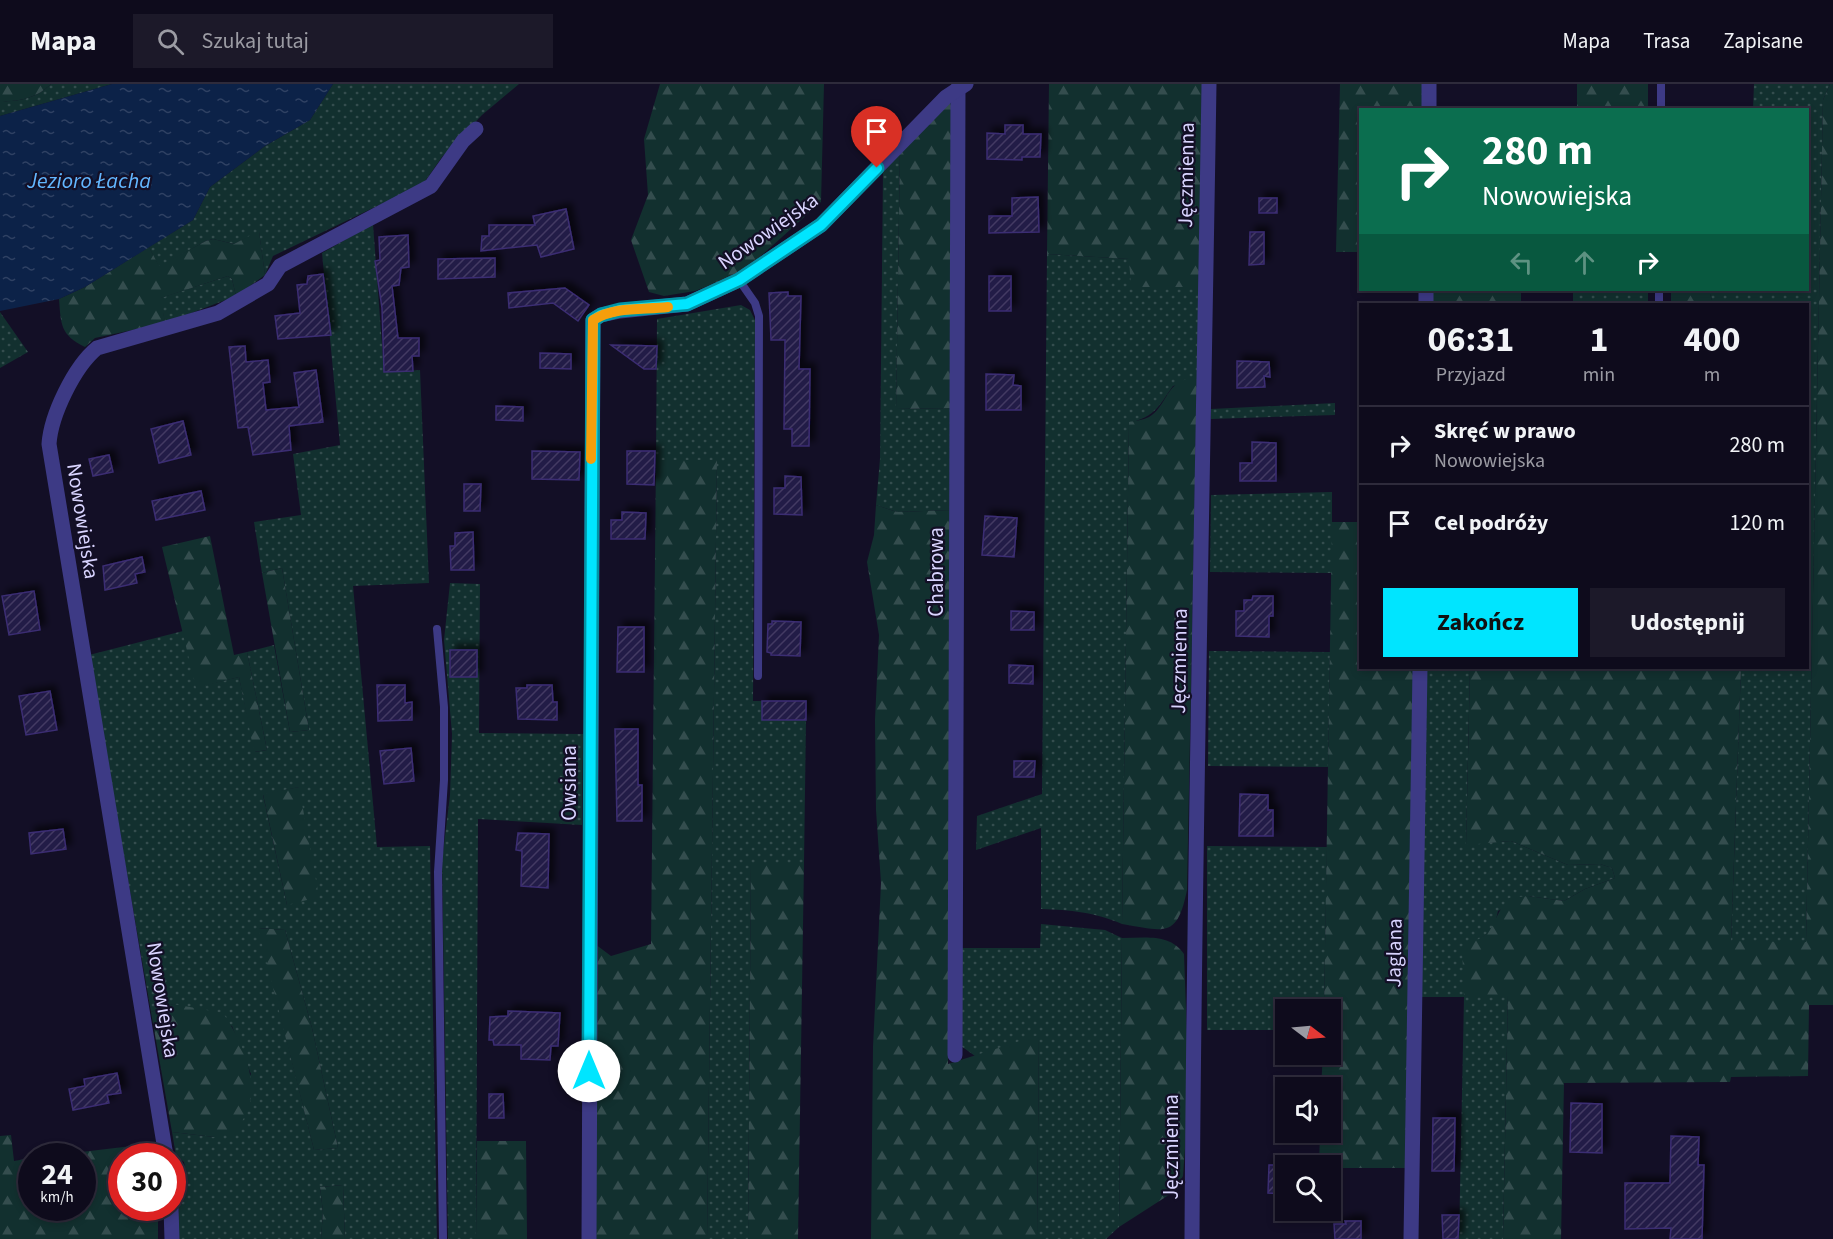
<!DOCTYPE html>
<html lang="pl">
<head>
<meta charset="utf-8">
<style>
  :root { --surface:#0e0b1c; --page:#1c1929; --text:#f1f3f6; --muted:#9b9ba3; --line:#2e2b3b; --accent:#00e5ff }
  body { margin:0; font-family:"Source Sans 3",sans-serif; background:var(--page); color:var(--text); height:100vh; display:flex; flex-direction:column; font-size:22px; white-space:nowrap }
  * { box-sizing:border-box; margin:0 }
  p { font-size:20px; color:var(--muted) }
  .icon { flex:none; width:33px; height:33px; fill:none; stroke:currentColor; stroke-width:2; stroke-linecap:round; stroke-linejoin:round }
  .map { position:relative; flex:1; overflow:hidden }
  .drawer { position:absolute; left:1359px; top:219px; width:450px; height:366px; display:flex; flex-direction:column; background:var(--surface); border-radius:0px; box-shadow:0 3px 9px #0003,0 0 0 2px var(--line) }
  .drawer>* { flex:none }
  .guide { position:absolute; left:1359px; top:24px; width:450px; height:183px; border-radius:0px; box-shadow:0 3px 9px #0003,0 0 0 2px var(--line); background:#0b6e4f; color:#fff; overflow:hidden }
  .needle { width:39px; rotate:106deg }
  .buttons { position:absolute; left:1275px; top:915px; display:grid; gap:12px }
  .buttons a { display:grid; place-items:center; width:66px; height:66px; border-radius:0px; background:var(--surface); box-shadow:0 3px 9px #0003,0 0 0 2px var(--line); font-size:30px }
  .speed { position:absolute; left:18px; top:1059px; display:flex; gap:12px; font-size:30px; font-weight:700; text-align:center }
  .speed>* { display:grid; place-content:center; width:78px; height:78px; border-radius:50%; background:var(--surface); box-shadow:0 3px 9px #0003,0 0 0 2px var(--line); line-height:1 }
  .speed small { font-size:15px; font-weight:400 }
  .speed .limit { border:9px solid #d22; background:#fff; color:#111 }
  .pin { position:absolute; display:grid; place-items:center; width:51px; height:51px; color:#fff; margin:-62px -26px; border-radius:50% 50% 50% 0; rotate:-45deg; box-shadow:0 0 6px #0007 }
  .pin .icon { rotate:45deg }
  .me { position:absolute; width:66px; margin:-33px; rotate:0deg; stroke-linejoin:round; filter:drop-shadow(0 0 4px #0008) }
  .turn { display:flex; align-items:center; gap:21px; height:126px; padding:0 24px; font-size:27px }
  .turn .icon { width:78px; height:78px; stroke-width:2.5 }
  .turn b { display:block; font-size:42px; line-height:51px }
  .lanes { display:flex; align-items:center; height:57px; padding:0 24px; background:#0003; justify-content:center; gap:30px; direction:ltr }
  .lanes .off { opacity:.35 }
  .eta { display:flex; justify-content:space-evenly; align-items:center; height:102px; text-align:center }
  .eta b { font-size:36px; font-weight:700; line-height:42px }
  .cta { display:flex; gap:12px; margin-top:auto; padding:12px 24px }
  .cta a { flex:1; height:69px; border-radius:0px; background:var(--accent); color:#111; font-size:24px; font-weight:700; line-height:69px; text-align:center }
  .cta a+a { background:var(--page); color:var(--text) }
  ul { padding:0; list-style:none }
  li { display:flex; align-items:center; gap:18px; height:78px; padding:0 24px; border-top:2px solid var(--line) }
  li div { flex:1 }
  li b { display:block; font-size:22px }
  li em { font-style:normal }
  header { display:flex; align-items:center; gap:36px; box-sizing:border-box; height:84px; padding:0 30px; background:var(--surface); border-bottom:2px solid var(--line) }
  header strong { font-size:28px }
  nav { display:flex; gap:33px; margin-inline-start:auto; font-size:21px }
  .search { width:420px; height:54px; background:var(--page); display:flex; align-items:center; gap:15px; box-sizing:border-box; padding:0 21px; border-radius:0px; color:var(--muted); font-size:22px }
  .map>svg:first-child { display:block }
</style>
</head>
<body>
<header>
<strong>Mapa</strong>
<div class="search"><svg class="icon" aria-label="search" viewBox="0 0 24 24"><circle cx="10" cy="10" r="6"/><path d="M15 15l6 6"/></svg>Szukaj tutaj</div>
<nav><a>Mapa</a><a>Trasa</a><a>Zapisane</a></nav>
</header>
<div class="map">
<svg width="1833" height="1155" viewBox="0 0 1833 1155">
  <defs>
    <pattern id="grass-dots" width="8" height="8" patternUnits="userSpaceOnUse" patternTransform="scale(1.5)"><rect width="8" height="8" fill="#12302f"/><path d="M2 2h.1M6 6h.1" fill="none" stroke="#344d4e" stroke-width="1.8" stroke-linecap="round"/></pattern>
    <pattern id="forest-firs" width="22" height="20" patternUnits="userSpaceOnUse" patternTransform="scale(1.5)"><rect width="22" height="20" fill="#12302f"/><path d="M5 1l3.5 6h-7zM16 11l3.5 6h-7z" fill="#344d4e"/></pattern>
    <pattern id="water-ripples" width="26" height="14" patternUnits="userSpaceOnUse" patternTransform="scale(1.5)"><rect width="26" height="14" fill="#0c2248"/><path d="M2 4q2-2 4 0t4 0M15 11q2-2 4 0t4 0" fill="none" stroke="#2f4163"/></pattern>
    <pattern id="building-hatch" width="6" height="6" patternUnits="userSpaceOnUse" patternTransform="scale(1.5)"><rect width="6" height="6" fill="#241b47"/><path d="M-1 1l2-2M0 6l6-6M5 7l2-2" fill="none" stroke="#433b63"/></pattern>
    <filter id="shadow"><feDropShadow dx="5.5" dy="-5.5" stdDeviation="3" flood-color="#0009"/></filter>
  </defs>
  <rect width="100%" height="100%" fill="#130f26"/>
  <g fill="url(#grass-dots)" fill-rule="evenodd">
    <path d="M 51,0 L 112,0 L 0,32 L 0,17 C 19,18 37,14 51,0 Z"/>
    <path d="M 333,0 L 519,0 L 482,31 L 442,73 L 423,100 L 273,172 L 265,191 L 259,148 L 234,160 L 213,155 L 206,157 L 159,183 L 149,163 L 193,136 L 210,103 L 265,62 L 310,36 Z"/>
    <path d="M 1754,0 L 1830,0 L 1823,16 L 1806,858 L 1731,858 L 1741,584 L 1808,584 L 1808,220 L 1713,220 L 1709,206 L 1808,206 L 1808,26 L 1753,25 Z"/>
    <path d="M 900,66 L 896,325 L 953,324 L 952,426 L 897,428 L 876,421 L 880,375 L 883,87 Z"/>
    <path d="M 373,140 L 384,288 L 420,286 L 429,499 L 353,502 L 377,763 L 430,762 L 437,1155 L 345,1155 L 343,1101 L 320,1103 L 323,1128 L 321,1155 L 176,1155 L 180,1110 L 186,1091 L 184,1078 L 176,1072 L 172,1048 L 214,1053 L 251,990 L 232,942 L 173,920 L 151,928 L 89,571 L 183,547 L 197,603 L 239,593 L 255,668 L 267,666 L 247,568 L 274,561 L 290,648 L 309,646 L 282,484 L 262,489 L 254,438 L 301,431 L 293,370 L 340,361 L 322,169 ZM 299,703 L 299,704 L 287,821 L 263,711 ZM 259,844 L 285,846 L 312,944 L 338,1064 L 314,1066 Z"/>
    <path d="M 1047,170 L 1130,175 L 1132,203 L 1199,203 L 1197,296 L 1173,302 C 1158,323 1156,332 1129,339 L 1122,840 C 1094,828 1071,826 1041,825 L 1041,744 L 976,766 L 977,732 L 1042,710 Z"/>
    <path d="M 228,192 L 232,195 L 236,212 L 165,239 L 160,214 Z"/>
    <rect x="1573" y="206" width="75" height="14"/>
    <path d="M 741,221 L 750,226 L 755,236 L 753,617 L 762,617 L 762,636 L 806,636 L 804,779 L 751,779 L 748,1155 L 707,1155 L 717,376 L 656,376 L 657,235 Z"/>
    <path d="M 0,228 L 28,268 L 0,284 Z"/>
    <path d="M 1335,319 L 1335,331 L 1211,335 L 1211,325 Z"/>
    <path d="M 1332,408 L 1332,489 L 1210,488 L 1211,411 Z"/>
    <path d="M 450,499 L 480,500 L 479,649 L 583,650 L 582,741 L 478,735 L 476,1155 L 448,1155 L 442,777 L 450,711 L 452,650 L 444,556 Z"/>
    <path d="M 1209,567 L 1330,568 L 1328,683 L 1208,682 Z"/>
    <path d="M 1425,584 L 1470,584 L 1466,760 L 1511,757 L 1568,781 L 1600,780 L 1612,784 L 1615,794 L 1585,805 L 1564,817 L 1528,812 L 1498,827 L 1494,844 L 1479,856 L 1508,911 L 1503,1155 L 1459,1155 L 1464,913 L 1419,913 Z"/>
    <path d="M 1207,762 L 1327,763 L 1324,925 L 1286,926 L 1285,946 L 1207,946 Z"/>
    <path d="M 1041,840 L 1105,846 L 1122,854 L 1119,1143 L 1106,1155 L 1037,1155 L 1039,952 L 975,972 L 961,962 L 962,864 L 1040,864 Z"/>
  </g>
  <g fill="url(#forest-firs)">
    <path d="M 0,0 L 51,0 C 37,14 19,18 0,17 Z"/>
    <path d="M 660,0 L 824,0 L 821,118 L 742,189 L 695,207 L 664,212 L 649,208 L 631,156 L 648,111 L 644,55 Z"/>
    <path d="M 1049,0 L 1202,0 L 1199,203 L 1131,203 L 1129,175 L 1047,170 Z"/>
    <path d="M 1340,0 L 1424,0 L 1423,25 L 1360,26 L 1360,168 L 1336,168 Z"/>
    <rect x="1577" y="0" width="71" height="25"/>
    <path d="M 1830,0 L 1833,0 L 1833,921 L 1809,921 L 1808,992 L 1731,993 L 1730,998 L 1564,999 L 1561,1155 L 1503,1155 L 1508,912 L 1464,913 L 1462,862 C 1501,849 1487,840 1509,814 L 1528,812 L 1564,817 L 1585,805 L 1615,794 L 1612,784 L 1600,780 L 1568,781 L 1511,757 L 1466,761 L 1470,584 L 1741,584 L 1731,857 L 1806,858 L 1823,16 Z"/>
    <path d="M 954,14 L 953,324 L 896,325 L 900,66 Z"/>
    <path d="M 259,147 L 265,191 L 236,212 L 232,195 L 228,192 L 161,214 L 165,239 L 95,254 L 85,263 C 60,251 61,240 59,215 L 85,203 L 149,163 L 159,182 L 206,157 L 213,155 L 234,160 Z"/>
    <rect x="1430" y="206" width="91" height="14"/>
    <path d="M 1671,206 L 1709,206 L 1713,220 L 1671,220 Z"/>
    <path d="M 1187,295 L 1197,296 L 1187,806 C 1177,855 1165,847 1122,840 L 1129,338 C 1135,337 1143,336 1149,333 C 1166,323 1166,300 1187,295 Z"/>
    <path d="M 656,376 L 717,376 L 707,1155 L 594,1155 L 595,860 L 611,872 L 651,860 Z"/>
    <path d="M 876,421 L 897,428 L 952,426 L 948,980 L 1039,951 L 1037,1155 L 871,1155 L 873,963 L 881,799 L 876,726 L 875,636 L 879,551 L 867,478 L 874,451 Z"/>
    <path d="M 1332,438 L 1360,438 L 1360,584 L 1415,584 L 1408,1084 L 1331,1084 L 1330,1082 L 1319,1082 L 1320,1049 L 1330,1048 L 1330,1004 L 1321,1003 L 1323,971 L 1330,970 L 1330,926 L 1324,925 Z"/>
    <path d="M 210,452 L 234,571 L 247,568 L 267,666 L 254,668 L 239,593 L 196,604 L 162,463 Z"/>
    <path d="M 282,484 L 309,646 L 290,648 L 262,489 Z"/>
    <path d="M 299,703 L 319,813 L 287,821 L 263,710 Z"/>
    <path d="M 751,779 L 804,779 L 798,1155 L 748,1155 Z"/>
    <path d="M 258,844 L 285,846 L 312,944 L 338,1064 L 314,1066 Z"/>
    <path d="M 1122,854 C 1145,854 1170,849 1184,870 L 1189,1009 L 1183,1092 L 1175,1107 L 1119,1143 Z"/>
    <path d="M 173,920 L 223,929 C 240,954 256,987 250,1019 C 248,1029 240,1040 235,1049 L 214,1053 L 172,1048 L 151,928 Z"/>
    <path d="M 11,1051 L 14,1077 L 31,1074 L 32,1124 L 82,1124 L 82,1072 L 48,1072 L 157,1059 L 157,1072 L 122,1072 L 122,1124 L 158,1124 L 158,1155 L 0,1155 L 0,1052 Z"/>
    <path d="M 477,1057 L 526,1057 L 527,1155 L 476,1155 Z"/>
    <path d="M 343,1101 L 345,1155 L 321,1155 L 323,1128 L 320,1103 Z"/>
  </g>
  <path fill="url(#water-ripples)" d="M 112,0 L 333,0 L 310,36 L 265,62 L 210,103 L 193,136 L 85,203 L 59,215 L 0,227 L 0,32 Z"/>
  <g fill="url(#building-hatch)" stroke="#3b2d73" stroke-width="1.5" filter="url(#shadow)">
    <path d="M 1005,41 L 1023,41 L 1023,50 L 1041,50 L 1040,73 L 1022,73 L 1022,76 L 987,75 L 987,49 L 1005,50 Z"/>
    <path d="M 1038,113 L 1039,148 L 989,149 L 989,132 L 1012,132 L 1012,114 Z"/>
    <rect x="1259" y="114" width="18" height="15"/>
    <path d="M 566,125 L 574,165 L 541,173 L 537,161 L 481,167 L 482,152 L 489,152 L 489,141 L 535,141 L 533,132 Z"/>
    <path d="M 1250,148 L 1264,148 L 1264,180 L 1249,181 Z"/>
    <path d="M 408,151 L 409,183 L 401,184 L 399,201 L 392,202 L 398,254 L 419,254 L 419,272 L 412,272 L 413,287 L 384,288 L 382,224 L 375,177 L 380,176 L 379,153 Z"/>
    <path d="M 495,174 L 495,193 L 438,195 L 438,175 Z"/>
    <path d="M 323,190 L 331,251 L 278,255 L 275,232 L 300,229 L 297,201 L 307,200 L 308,192 Z"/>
    <rect x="989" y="192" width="22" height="35"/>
    <path d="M 565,204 L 589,221 L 578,237 L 553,219 L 509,224 L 508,209 Z"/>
    <path d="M 788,208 L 788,212 L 801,212 L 799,285 L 810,285 L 809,362 L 792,362 L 792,345 L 784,345 L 785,256 L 771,256 L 769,209 Z"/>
    <path d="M 611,261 L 657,262 L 656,285 L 644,285 Z"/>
    <path d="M 245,262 L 246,278 L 268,276 L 270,298 L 263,299 L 266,326 L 299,323 L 294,289 L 316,286 L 323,338 L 289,342 L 291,366 L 253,371 L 248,343 L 238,344 L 229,263 Z"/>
    <path d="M 540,269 L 571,270 L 571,285 L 540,284 Z"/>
    <path d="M 1237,277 L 1269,278 L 1270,293 L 1264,292 L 1265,303 L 1237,304 Z"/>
    <path d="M 986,290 L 1014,291 L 1013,301 L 1021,302 L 1021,326 L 986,326 Z"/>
    <path d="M 496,322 L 523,323 L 523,337 L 496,336 Z"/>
    <path d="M 183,337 L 191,371 L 159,379 L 151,345 Z"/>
    <path d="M 1252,358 L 1276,359 L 1276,397 L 1240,397 L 1240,379 L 1252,379 Z"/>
    <path d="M 532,367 L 580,368 L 579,396 L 532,395 Z"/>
    <path d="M 627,367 L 655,367 L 654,401 L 627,400 Z"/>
    <path d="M 109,371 L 113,388 L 93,392 L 89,375 Z"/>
    <path d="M 785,392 L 801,393 L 802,431 L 774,430 L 774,404 L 785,404 Z"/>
    <path d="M 464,400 L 481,400 L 480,427 L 464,427 Z"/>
    <path d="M 201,407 L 205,426 L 156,436 L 152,417 Z"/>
    <path d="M 622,428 L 646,429 L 645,455 L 611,455 L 611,436 L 622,436 Z"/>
    <path d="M 985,432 L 1017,434 L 1014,473 L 982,471 Z"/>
    <path d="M 473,448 L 474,486 L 451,486 L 450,462 L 455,462 L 455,449 Z"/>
    <path d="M 142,473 L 145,488 L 135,490 L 137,499 L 105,506 L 103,482 Z"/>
    <path d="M 34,507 L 40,546 L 9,551 L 2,512 Z"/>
    <path d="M 1253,512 L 1273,512 L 1273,532 L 1269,532 L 1269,553 L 1236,552 L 1236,527 L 1244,527 L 1244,516 L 1252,516 Z"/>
    <path d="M 1011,527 L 1034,528 L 1034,546 L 1011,546 Z"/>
    <path d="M 772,537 L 801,538 L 800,572 L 771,571 L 771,569 L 767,568 L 768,540 L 772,540 Z"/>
    <path d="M 618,543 L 644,543 L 644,588 L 617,588 Z"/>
    <rect x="450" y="566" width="27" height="27"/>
    <path d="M 1009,581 L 1033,582 L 1033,600 L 1009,599 Z"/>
    <path d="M 377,601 L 405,601 L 405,619 L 412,618 L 412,636 L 378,637 Z"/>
    <path d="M 527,601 L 552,601 L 553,618 L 557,618 L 557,636 L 518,635 L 516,604 L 527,604 Z"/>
    <path d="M 50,607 L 57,646 L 26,651 L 19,612 Z"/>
    <rect x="762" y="617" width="44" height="19"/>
    <path d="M 615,645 L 638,645 L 638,701 L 642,701 L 642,737 L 617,737 Z"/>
    <path d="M 411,664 L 414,697 L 384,700 L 380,667 Z"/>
    <path d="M 1014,677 L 1035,677 L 1034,693 L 1014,693 Z"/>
    <path d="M 1240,710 L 1268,711 L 1268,726 L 1273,726 L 1273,752 L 1239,752 Z"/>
    <path d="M 63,745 L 66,765 L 31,770 L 29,749 Z"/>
    <path d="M 518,749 L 549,750 L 548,804 L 521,802 L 522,767 L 516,766 Z"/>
    <path d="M 508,927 L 560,929 L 558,962 L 551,962 L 550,976 L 521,975 L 521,961 L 494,961 L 493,956 L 489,956 L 490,933 L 508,932 Z"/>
    <path d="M 117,989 L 121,1009 L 107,1011 L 109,1019 L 73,1026 L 69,1005 L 85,1002 L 84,995 Z"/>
    <path d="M 489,1010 L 503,1010 L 504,1034 L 489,1034 Z"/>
    <path d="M 1571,1019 L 1602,1020 L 1602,1069 L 1570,1068 Z"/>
    <path d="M 1433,1034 L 1455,1034 L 1454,1087 L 1432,1087 Z"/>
    <path d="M 1671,1052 L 1699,1053 L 1698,1081 L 1704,1081 L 1702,1155 L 1670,1155 L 1671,1144 L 1625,1145 L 1625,1099 L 1670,1099 Z"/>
    <path d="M 1269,1081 L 1286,1081 L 1286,1110 L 1268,1109 Z"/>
    <path d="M 1442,1131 L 1459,1131 L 1458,1155 L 1443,1155 Z"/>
    <path d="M 1345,1137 L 1361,1137 L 1361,1155 L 1335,1155 L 1334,1140 L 1346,1140 Z"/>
  </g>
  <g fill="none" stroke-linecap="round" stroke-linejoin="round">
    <g stroke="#3d3a85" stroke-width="8">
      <path d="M 1661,26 L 1661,0"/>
      <path d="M 739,196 L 755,219 L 759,232 L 758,592"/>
      <path d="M 1659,220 L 1659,206"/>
      <path d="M 437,545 L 444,623 L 444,696 L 438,788 L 443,1155"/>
    </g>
    <g stroke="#3d3a85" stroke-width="15">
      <path d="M 1429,26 L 1429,0"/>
      <path d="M 1426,220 L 1426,206"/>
      <path d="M 955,971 L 958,4"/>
      <path d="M 166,1072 L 49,360 C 51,331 74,283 97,264 L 218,229 L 268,200 L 280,182 L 431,102 L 463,57 L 476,45"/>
      <path d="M 171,1124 L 172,1155"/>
      <path d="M 589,1155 L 593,236 L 601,231 L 620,227 L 687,220 L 739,196 L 821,141 L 946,13 L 966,0"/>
      <path d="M 1192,1155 C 1194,770 1203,385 1209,0"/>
      <path d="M 1411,1155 L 1420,584"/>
    </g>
  </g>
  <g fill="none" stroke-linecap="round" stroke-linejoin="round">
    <g stroke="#0095a6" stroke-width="15">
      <path id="route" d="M 589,987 L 593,236 L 601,231 L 620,226 L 687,220 L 739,196 L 821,141 L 877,84"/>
    </g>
    <use href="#route" stroke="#00e5ff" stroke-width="10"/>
    <path stroke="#f59e0b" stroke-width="10" d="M 591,375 L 593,236 C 615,222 643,226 668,223"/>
  </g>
  <g text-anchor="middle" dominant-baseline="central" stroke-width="4.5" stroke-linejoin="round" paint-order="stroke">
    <g font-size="21" fill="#d9d4ff" stroke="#130f26">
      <text transform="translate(1186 91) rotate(-89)">Jęczmienna</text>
      <text transform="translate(768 147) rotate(-35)">Nowowiejska</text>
      <text transform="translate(83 437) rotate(81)">Nowowiejska</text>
      <text transform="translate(936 488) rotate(-90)">Chabrowa</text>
      <text transform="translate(1179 577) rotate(-89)">Jęczmienna</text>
      <text transform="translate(569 699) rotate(-90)">Owsiana</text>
      <text transform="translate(1394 869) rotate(-89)">Jaglana</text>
      <text transform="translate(163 916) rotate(81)">Nowowiejska</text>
      <text transform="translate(1171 1063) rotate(-90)">Jęczmienna</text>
    </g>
    <g font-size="22" font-style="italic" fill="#62b6ff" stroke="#130f26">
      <text x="89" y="97">Jezioro Łacha</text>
    </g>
  </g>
</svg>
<div class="buttons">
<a><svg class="needle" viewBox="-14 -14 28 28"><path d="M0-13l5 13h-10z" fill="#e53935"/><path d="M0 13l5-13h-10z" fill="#9b9ba3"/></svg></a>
<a><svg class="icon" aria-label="sound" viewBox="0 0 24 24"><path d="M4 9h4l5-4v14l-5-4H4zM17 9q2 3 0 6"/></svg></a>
<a><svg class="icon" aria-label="search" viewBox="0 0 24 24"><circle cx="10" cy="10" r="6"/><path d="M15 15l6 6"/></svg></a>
</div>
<div class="speed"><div>24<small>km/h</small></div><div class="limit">30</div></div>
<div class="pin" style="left:877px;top:84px;background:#d93025"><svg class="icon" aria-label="arrive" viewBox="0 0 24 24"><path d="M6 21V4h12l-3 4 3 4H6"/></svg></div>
<svg class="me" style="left:589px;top:987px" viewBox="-20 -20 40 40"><circle r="19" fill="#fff"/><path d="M0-13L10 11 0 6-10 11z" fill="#00e5ff"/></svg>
<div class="guide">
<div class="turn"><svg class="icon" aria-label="right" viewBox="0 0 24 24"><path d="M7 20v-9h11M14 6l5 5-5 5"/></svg><div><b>280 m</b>Nowowiejska</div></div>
<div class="lanes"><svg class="icon off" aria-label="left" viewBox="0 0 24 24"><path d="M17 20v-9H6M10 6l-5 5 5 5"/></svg><svg class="icon off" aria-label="ahead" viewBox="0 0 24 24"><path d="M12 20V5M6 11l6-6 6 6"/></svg><svg class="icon" aria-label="right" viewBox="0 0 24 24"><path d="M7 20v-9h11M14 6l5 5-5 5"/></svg></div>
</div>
<section class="drawer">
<div class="eta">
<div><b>06:31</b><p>Przyjazd</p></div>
<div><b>1</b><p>min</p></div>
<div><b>400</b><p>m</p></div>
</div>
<ul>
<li><svg class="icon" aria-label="right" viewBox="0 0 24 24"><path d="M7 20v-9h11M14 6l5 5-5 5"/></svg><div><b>Skręć w prawo</b><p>Nowowiejska</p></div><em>280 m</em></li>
<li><svg class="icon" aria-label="arrive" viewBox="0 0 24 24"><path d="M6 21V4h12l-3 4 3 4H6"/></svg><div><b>Cel podróży</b></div><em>120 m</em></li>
</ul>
<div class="cta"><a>Zakończ</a><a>Udostępnij</a></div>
</section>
</div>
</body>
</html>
